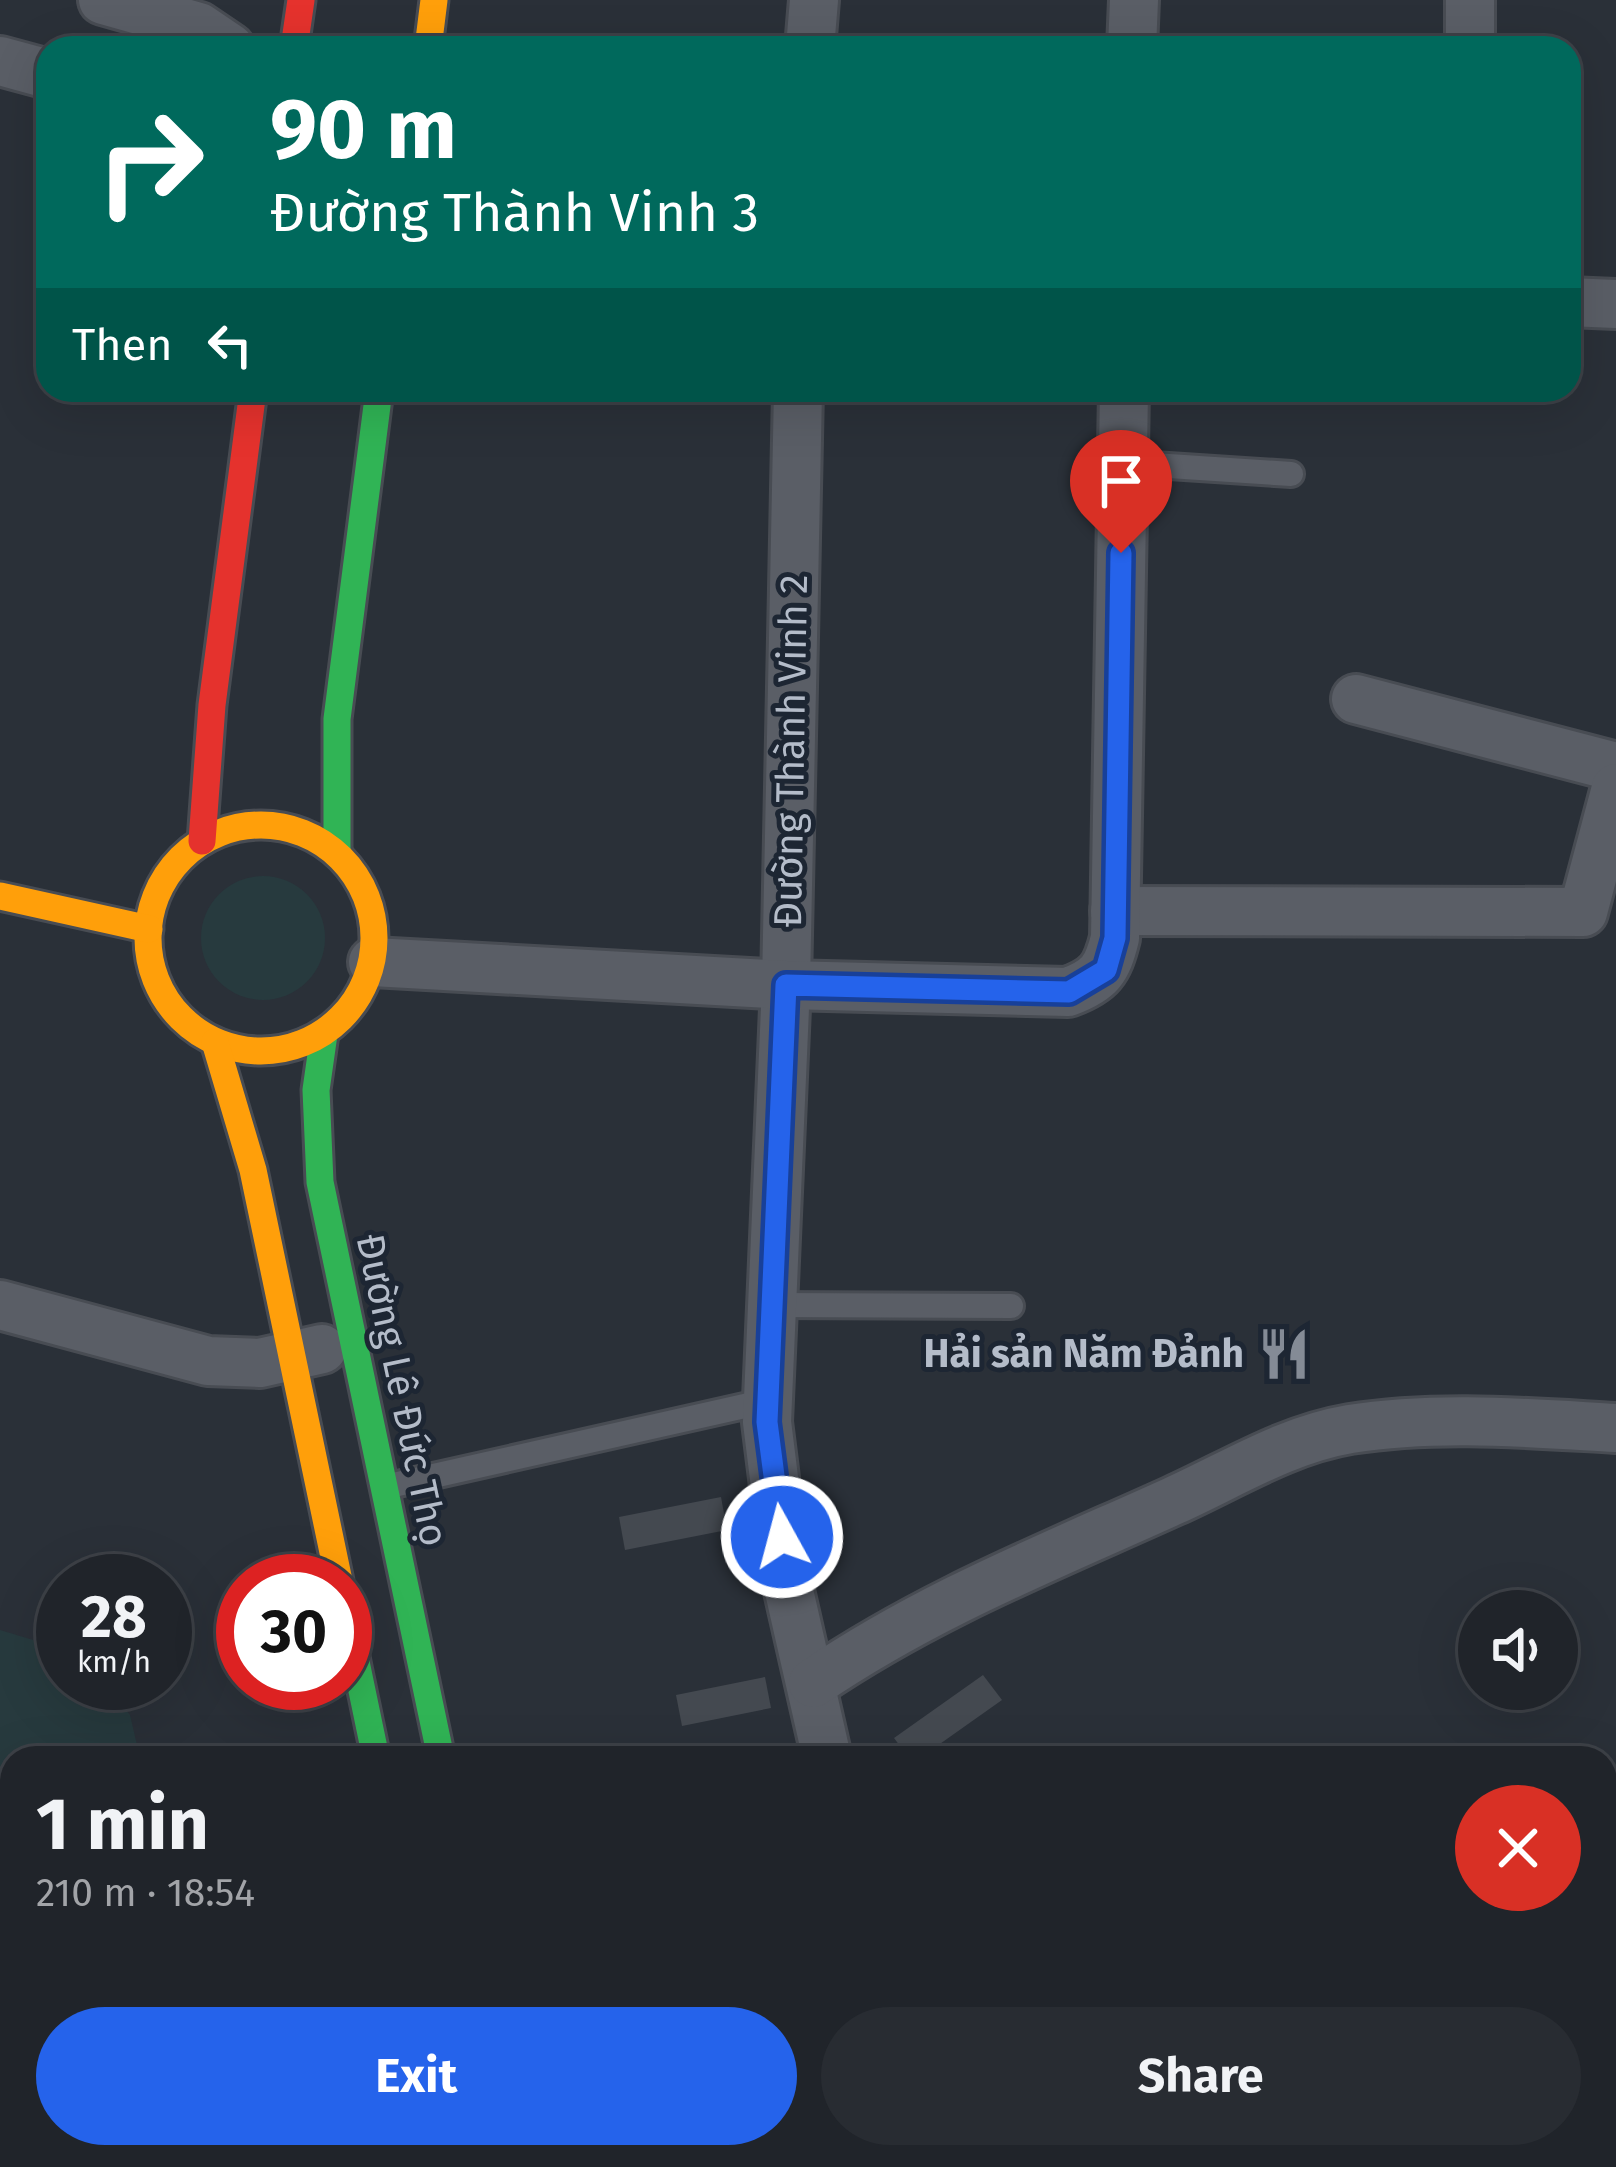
<!DOCTYPE html>
<html lang="en">
<head>
<meta charset="utf-8">
<style>
  :root { --surface:#20242a; --page:#282c32; --text:#f1f3f6; --muted:#a2a4a8; --line:#3d4147; --accent:#2563eb }
  body { margin:0; font-family:"Fira Sans",sans-serif; background:var(--page); color:var(--text); height:100vh; display:flex; flex-direction:column; font-size:45px; white-space:nowrap }
  * { box-sizing:border-box; margin:0 }
  p { font-size:39px; color:var(--muted) }
  .icon { flex:none; width:66px; height:66px; fill:none; stroke:currentColor; stroke-width:2; stroke-linecap:round; stroke-linejoin:round }
  .map { position:relative; flex:1; overflow:hidden }
  .drawer { position:absolute; left:0px; top:1746px; width:1617px; height:423px; display:flex; flex-direction:column; background:var(--surface); border-radius:36px 36px 0 0; box-shadow:0 12px 48px #0002,0 0 0 3px var(--line) }
  .drawer>* { flex:none }
  .hud { position:absolute; left:36px; top:36px; width:1545px; height:366px; border-radius:36px; box-shadow:0 12px 48px #0002,0 0 0 3px var(--line); background:#00695c; color:#fff; overflow:hidden }
  .controls { position:absolute; left:1458px; top:1590px; display:grid; gap:24px }
  .controls a { display:grid; place-items:center; width:120px; height:120px; border-radius:50%; background:var(--surface); box-shadow:0 12px 48px #0002,0 0 0 3px var(--line); font-size:60px }
  .speed { position:absolute; left:36px; top:1554px; display:flex; gap:24px; font-size:60px; font-weight:700; text-align:center }
  .speed>* { display:grid; place-content:center; width:156px; height:156px; border-radius:50%; background:var(--surface); box-shadow:0 12px 48px #0002,0 0 0 3px var(--line); line-height:1 }
  .speed small { font-size:30px; font-weight:400 }
  .speed .limit { border:18px solid #d22; background:#fff; color:#111 }
  .pin { position:absolute; display:grid; place-items:center; width:102px; height:102px; color:#fff; margin:-123px -51px; border-radius:50% 50% 50% 0; rotate:-45deg; box-shadow:0 0 12px #0007 }
  .pin .icon { rotate:45deg }
  .me { position:absolute; width:132px; margin:-66px; rotate:353deg; stroke-linejoin:round; filter:drop-shadow(0 0 9px #0008) }
  .turn { display:flex; align-items:center; gap:42px; height:252px; padding:0 36px; font-size:54px }
  .turn .icon { width:156px; height:156px; stroke-width:2.5 }
  .turn b { display:block; font-size:84px; line-height:102px }
  .then { display:flex; align-items:center; height:114px; padding:0 36px; background:#0003; gap:24px; font-size:45px }
  .round { display:grid; place-items:center; flex:none; width:126px; height:126px; border-radius:63px; background:var(--page) }
  .summary { display:flex; align-items:center; justify-content:space-between; height:204px; padding:0 36px }
  h1 { font-size:72px; font-weight:700; line-height:90px }
  .primary-button { display:flex; gap:24px; margin-top:auto; padding:24px 36px }
  .primary-button a { flex:1; height:138px; border-radius:72px; background:var(--accent); color:#fff; font-size:48px; font-weight:700; line-height:138px; text-align:center }
  .primary-button a+a { background:var(--page); color:var(--text) }
  .map>svg:first-child { display:block }
</style>
</head>
<body>
<div class="map">
<svg width="1616" height="2167" viewBox="0 0 1616 2167">
  <rect width="100%" height="100%" fill="#2a3038"/>
  <g fill="#273a3e">
    <circle cx="263" cy="938" r="62"/>
    <path d="M 0,1630 L 63,1649 L 63,1683 L 104,1683 L 130,1715 L 140,1758 L 12,1758 L 12,2157 L 188,2157 L 188,2167 L 0,2167 Z"/>
  </g>
  <g fill="#444950">
    <path d="M 721,1497 L 727,1530 L 625,1550 L 619,1517 Z"/>
    <path d="M 983,1675 L 1002,1700 L 920,1758 L 909,1758 L 894,1738 Z"/>
    <path d="M 765,1677 L 771,1708 L 682,1726 L 676,1695 Z"/>
  </g>
  <g fill="none" stroke-linecap="round" stroke-linejoin="round">
    <g stroke="#484c53" stroke-width="30">
      <g id="lane">
        <path d="M 1123,463 L 1291,474"/>
        <path d="M 771,1305 L 1011,1306"/>
        <path d="M 389,1486 L 767,1401"/>
      </g>
    </g>
    <g stroke="#484c53" stroke-width="54">
      <g id="street">
        <path d="M 103,0 L 199,27 L 230,48"/>
        <path d="M 810,48 L 814,0"/>
        <path d="M 1132,48 L 1134,0"/>
        <path d="M 1470,48 L 1470,0"/>
        <path d="M 0,61 L 48,74"/>
        <path d="M 1569,302 L 1616,304"/>
        <path d="M 798,390 L 786,985 L 767,1422 L 787,1582 L 827,1758"/>
        <path d="M 1356,699 L 1616,767"/>
        <path d="M 1115,911 L 1583,912 L 1616,788"/>
        <path d="M 373,962 L 786,985 L 1068,992 C 1100,980 1107,970 1115,938 L 1124,390"/>
        <path d="M 0,1305 L 208,1361 L 260,1363 L 322,1349"/>
        <path d="M 813,1683 C 928,1605 1047,1558 1173,1501 C 1231,1475 1285,1440 1350,1429 C 1438,1415 1528,1423 1616,1428"/>
        <path d="M 1605,1826 L 1616,1827"/>
        <path d="M 899,2157 L 901,2167"/>
      </g>
    </g>
    <g stroke="#484c53" stroke-width="33">
      <g id="fast">
        <path d="M 337,854 L 337,719 L 379,390"/>
        <path d="M 324,1034 L 316,1090 L 320,1182 L 441,1758"/>
        <path d="M 345,1609 L 376,1758"/>
      </g>
    </g>
    <g stroke="#484c53" stroke-width="33">
      <g id="slow">
        <path d="M 428,48 L 434,0"/>
        <circle cx="261" cy="938" r="113"/>
        <path d="M 0,896 L 149,929"/>
        <path d="M 215,1042 L 253,1170 L 339,1581"/>
        <path d="M 525,2157 L 527,2167"/>
      </g>
    </g>
    <g stroke="#484c53" stroke-width="33">
      <g id="jam">
        <path d="M 294,48 L 301,0"/>
        <path d="M 202,841 L 212,705 L 253,390"/>
        <path d="M 459,2157 L 461,2167"/>
      </g>
    </g>
    <use href="#lane" stroke="#5a5e66" stroke-width="24"/>
    <use href="#street" stroke="#5a5e66" stroke-width="48"/>
    <use href="#fast" stroke="#30b455" stroke-width="27"/>
    <use href="#slow" stroke="#ff9f0a" stroke-width="27"/>
    <use href="#jam" stroke="#e5322d" stroke-width="27"/>
  </g>
  <g fill="none" stroke-linecap="round" stroke-linejoin="round">
    <g stroke="#184099" stroke-width="30">
      <path id="route" d="M 782,1537 L 767,1422 L 786,985 L 1069,992 L 1106,970 L 1115,938 L 1121,553"/>
    </g>
    <use href="#route" stroke="#2563eb" stroke-width="21"/>
  </g>
  <defs>
    <g id="restaurant-bare" transform="scale(4.14)"><path d="M-5-6h1v4h1v-4h1v4h1v-4h1v5L-1.5 .5V6h-2V.5L-5-1ZM5-6V6H3V1.5H1.5Q1.5-4 5-6Z" fill="#848b96" stroke="#1d2633" stroke-width="2.5" paint-order="stroke"/></g>
  </defs>
  <g fill-rule="evenodd">
    <use href="#restaurant-bare" x="1284" y="1354"/>
  </g>
  <g text-anchor="middle" dominant-baseline="central" stroke-width="10" stroke-linejoin="round" paint-order="stroke">
    <g font-size="39" fill="#b4bcc9" stroke="#1d2633">
      <text transform="translate(791 751) rotate(-89)">Đường Thành Vinh 2</text>
      <text transform="translate(402 1390) rotate(78)">Đường Lê Đức Thọ</text>
    </g>
    <g font-size="39" font-weight="bold" fill="#b4bcc9" stroke="#1d2633" text-anchor="end">
      <text x="1244" y="1354">Hải sản Năm Đảnh</text>
    </g>
  </g>
</svg>
<div class="controls">
<a><svg class="icon" aria-label="sound" viewBox="0 0 24 24"><path d="M4 9h4l5-4v14l-5-4H4zM17 9q2 3 0 6"/></svg></a>
</div>
<div class="speed"><div>28<small>km/h</small></div><div class="limit">30</div></div>
<div class="pin" style="left:1121px;top:553px;background:#d93025"><svg class="icon" aria-label="arrive" viewBox="0 0 24 24"><path d="M6 21V4h12l-3 4 3 4H6"/></svg></div>
<svg class="me" style="left:782px;top:1537px" viewBox="-20 -20 40 40"><circle r="17" fill="#2563eb" stroke="#fff" stroke-width="3"/><path d="M0-11L8 9 0 5-8 9z" fill="#fff"/></svg>
<div class="hud">
<div class="turn"><svg class="icon" aria-label="right" viewBox="0 0 24 24"><path d="M7 20v-9h11M14 6l5 5-5 5"/></svg><div><b>90 m</b>Đường Thành Vinh 3</div></div>
<div class="then">Then<svg class="icon" aria-label="left" viewBox="0 0 24 24"><path d="M17 20v-9H6M10 6l-5 5 5 5"/></svg></div>
</div>
<section class="drawer">
<div class="summary"><div><h1>1 min</h1><p>210 m · 18:54</p></div><a class="round" style="background:#d93025;color:#fff"><svg class="icon" aria-label="close" viewBox="0 0 24 24"><path d="M6 6l12 12M18 6L6 18"/></svg></a></div>
<div class="primary-button"><a>Exit</a><a>Share</a></div>
</section>
</div>
</body>
</html>
